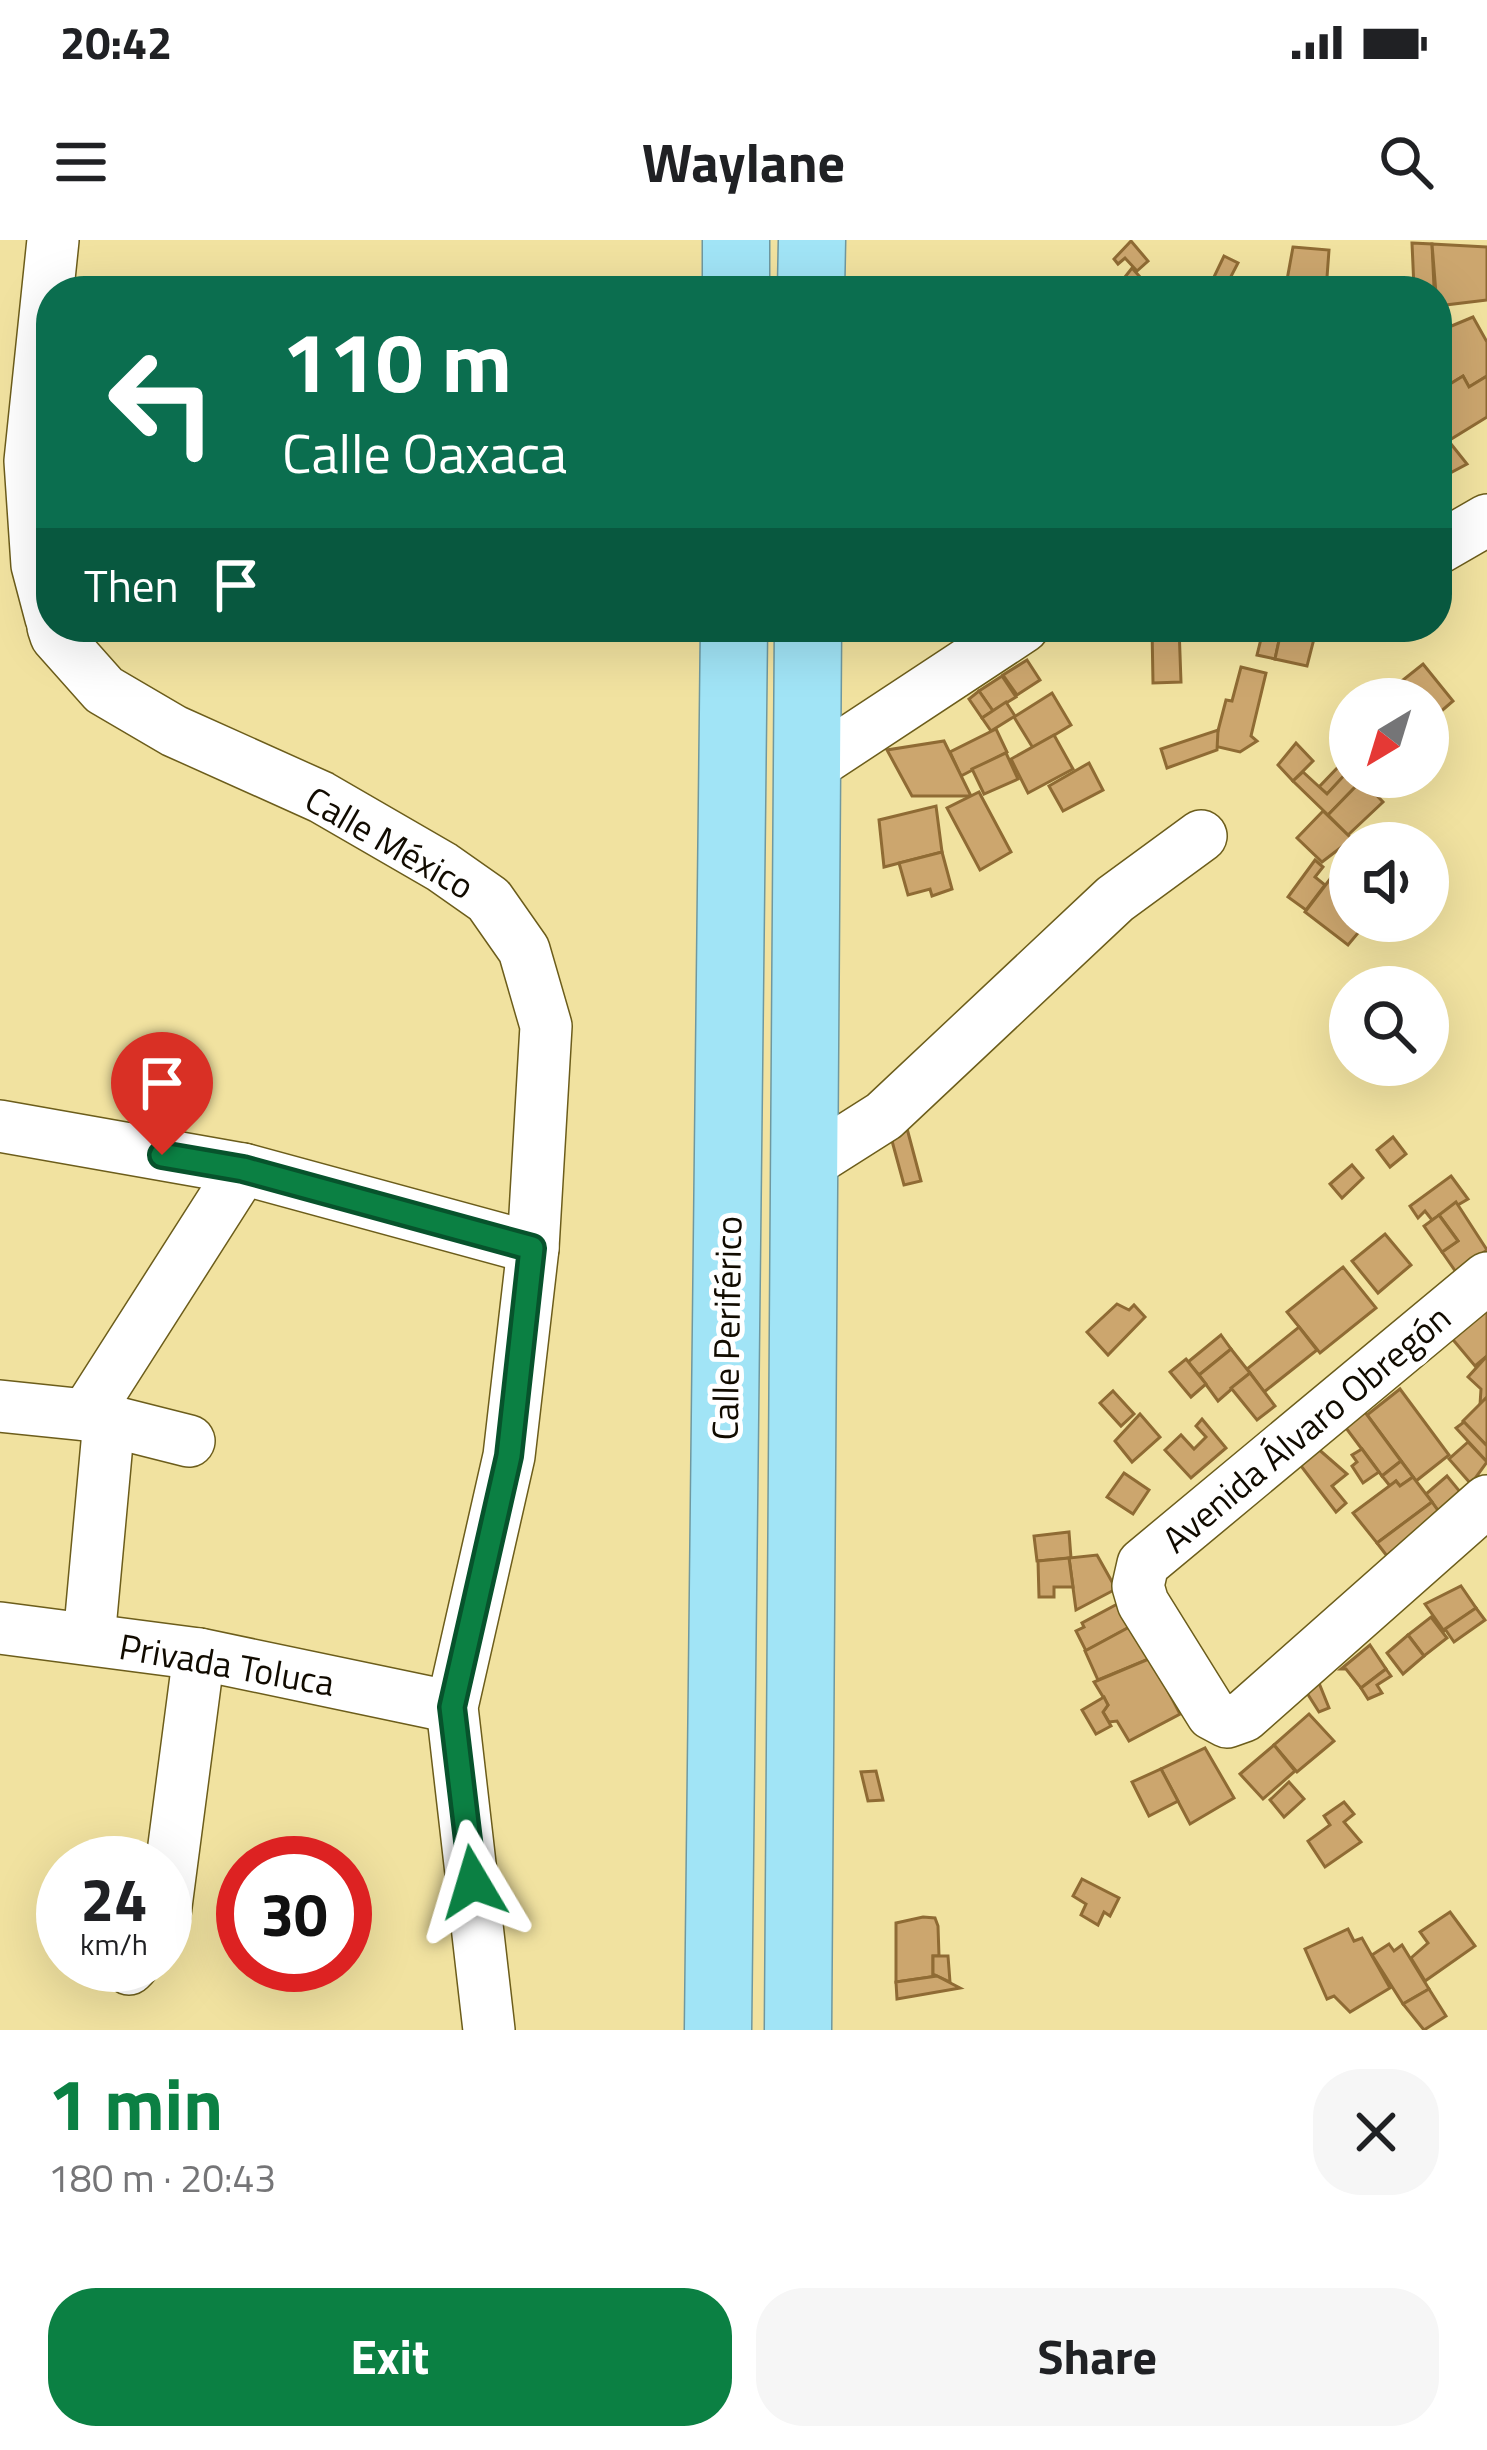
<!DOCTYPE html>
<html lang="en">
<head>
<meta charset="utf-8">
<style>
  :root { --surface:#fff; --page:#f6f6f6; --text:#202124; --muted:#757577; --accent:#0b8043 }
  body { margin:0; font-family:"Titillium Web",sans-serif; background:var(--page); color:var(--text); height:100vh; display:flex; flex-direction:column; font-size:45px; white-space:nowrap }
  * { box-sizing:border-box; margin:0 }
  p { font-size:39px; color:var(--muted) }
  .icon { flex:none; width:66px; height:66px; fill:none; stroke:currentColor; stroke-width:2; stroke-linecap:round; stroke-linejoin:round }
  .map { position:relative; height:1790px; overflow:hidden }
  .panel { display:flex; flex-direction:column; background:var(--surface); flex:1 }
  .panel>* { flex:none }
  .banner { position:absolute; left:36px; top:36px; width:1416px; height:366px; border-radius:48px; box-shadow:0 12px 48px #0002; background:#0b6e4f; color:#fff; overflow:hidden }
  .needle { width:78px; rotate:218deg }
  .buttons { position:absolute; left:1329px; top:438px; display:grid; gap:24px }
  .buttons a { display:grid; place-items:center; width:120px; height:120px; border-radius:50%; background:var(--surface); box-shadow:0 12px 48px #0002; font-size:60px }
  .speed { position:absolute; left:36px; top:1596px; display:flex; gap:24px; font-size:60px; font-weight:700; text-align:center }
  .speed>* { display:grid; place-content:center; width:156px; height:156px; border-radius:50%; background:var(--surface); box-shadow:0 12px 48px #0002; line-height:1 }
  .speed small { font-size:30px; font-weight:400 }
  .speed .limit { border:18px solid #d22; background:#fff; color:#111 }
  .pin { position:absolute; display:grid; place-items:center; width:102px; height:102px; color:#fff; margin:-123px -51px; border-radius:50% 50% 50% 0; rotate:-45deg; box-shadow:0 0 12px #0007 }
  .pin .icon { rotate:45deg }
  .me { position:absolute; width:132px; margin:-66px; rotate:353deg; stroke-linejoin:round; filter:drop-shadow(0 0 9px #0008) }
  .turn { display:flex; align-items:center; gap:42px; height:252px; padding:0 48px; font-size:54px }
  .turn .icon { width:156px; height:156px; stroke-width:2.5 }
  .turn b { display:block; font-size:84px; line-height:102px }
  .then { display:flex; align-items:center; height:114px; padding:0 48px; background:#0003; gap:24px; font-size:45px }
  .round { display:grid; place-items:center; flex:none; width:126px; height:126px; border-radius:48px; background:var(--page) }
  .overview { display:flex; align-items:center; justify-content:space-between; height:204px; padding:0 48px }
  h1 { font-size:72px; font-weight:700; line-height:90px; color:var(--accent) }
  .cta { display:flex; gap:24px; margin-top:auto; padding:24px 48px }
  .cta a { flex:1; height:138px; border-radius:48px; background:var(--accent); color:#fff; font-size:48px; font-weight:700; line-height:138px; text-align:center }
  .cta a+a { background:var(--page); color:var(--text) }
  .status { display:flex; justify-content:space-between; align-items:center; height:84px; padding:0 60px; background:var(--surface); direction:ltr }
  .status svg { height:33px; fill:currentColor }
  header { display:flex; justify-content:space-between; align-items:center; height:156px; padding:0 48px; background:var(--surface); font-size:54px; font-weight:700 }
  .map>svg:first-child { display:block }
</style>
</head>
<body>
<div class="status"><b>20:42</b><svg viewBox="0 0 49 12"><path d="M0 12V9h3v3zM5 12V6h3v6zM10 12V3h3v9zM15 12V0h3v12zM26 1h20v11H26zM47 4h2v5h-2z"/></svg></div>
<header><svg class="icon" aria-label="menu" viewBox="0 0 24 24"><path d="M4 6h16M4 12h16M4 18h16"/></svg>Waylane<svg class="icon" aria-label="search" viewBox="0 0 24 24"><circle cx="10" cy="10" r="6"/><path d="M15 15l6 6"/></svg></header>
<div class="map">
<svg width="1487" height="1790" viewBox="0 0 1487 1790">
  <rect width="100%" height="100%" fill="#f1e2a0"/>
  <g fill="#cca66e" stroke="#8f6b34" stroke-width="3">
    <path d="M 1131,1 L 1148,21 L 1137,31 L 1125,18 L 1118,24 L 1114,19 Z"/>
    <path d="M 1412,3 L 1432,4 L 1434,47 L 1414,48 Z"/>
    <path d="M 1432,4 L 1487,7 L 1487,60 L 1437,66 Z"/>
    <path d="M 1293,7 L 1329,10 L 1326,51 L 1285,51 Z"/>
    <path d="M 1224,16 L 1238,23 L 1225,48 L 1212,41 Z"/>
    <path d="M 1132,28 L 1148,46 L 1143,51 L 1129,51 L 1121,42 Z"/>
    <path d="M 1473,77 L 1487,102 L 1487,136 L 1469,147 L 1463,136 L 1437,152 L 1437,92 Z"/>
    <path d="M 1463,136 L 1469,147 L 1487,136 L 1487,177 L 1448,201 L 1437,187 L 1437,152 Z"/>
    <path d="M 1443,194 L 1467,224 L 1437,240 L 1437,197 Z"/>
    <path d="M 1152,387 L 1179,387 L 1181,442 L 1153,443 Z"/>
    <path d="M 1264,387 L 1282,387 L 1275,419 L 1257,415 Z"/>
    <path d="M 1282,387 L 1317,387 L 1307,426 L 1275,419 Z"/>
    <path d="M 1027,420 L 1040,440 L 1017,455 L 1003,435 Z"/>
    <path d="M 1423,424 L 1453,461 L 1430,481 L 1428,459 L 1411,459 L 1398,444 Z"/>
    <path d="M 1241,427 L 1266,433 L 1251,496 L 1257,501 L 1240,512 L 1214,506 L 1226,460 L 1232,461 Z"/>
    <path d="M 1002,436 L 1016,457 L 993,471 L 979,451 Z"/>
    <path d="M 979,451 L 993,471 L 982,478 L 969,459 Z"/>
    <path d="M 1052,453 L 1071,485 L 1033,508 L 1014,477 Z"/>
    <path d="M 1006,462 L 1015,476 L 991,491 L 982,478 Z"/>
    <path d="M 996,489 L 1007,512 L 961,536 L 950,512 Z"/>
    <path d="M 1218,490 L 1217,510 L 1167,528 L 1161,509 Z"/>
    <path d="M 1054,495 L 1073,529 L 1028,553 L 1011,519 Z"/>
    <path d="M 944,501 L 971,556 L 912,556 L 887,510 Z"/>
    <path d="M 1296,503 L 1313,521 L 1293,541 L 1278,525 Z"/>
    <path d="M 1006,513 L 1018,539 L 984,554 L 972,529 Z"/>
    <path d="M 1089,523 L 1103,550 L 1063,571 L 1049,546 Z"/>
    <path d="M 1341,524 L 1349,531 L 1327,554 L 1319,547 Z"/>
    <path d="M 1349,530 L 1350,537 L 1361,541 L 1328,575 L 1293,541 L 1303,532 L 1327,554 Z"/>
    <path d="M 1362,540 L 1383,562 L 1348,595 L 1328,575 Z"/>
    <path d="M 979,552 L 1011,612 L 980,630 L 947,568 Z"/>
    <path d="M 936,566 L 942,612 L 884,627 L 879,580 Z"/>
    <path d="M 1323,571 L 1352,599 L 1322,622 L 1297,598 Z"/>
    <path d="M 942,612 L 952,649 L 932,656 L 930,649 L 908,655 L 899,623 Z"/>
    <path d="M 1315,620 L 1323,627 L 1315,637 L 1325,645 L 1306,670 L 1288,657 Z"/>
    <path d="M 1343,622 L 1350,628 L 1350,681 L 1363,681 L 1363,687 L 1348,705 L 1305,672 Z"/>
    <path d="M 897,851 L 921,941 L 904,945 L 880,857 Z"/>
    <path d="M 1393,897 L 1406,914 L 1390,927 L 1377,910 Z"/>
    <path d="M 1352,925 L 1363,938 L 1342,958 L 1330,944 Z"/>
    <path d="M 1451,936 L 1468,959 L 1432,980 L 1425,971 L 1418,978 L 1410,966 Z"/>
    <path d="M 1456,962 L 1487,1010 L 1456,1032 L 1442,1012 L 1458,1001 L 1439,975 Z"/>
    <path d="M 1439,975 L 1458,1001 L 1442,1012 L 1424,986 Z"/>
    <path d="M 1385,994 L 1411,1025 L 1378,1053 L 1352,1021 Z"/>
    <path d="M 1343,1027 L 1376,1068 L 1320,1113 L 1287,1072 Z"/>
    <path d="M 1117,1064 L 1129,1070 L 1134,1065 L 1145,1077 L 1108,1115 L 1087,1092 Z"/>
    <path d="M 1487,1064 L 1487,1116 L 1475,1126 L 1449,1095 Z"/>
    <path d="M 1299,1087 L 1317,1110 L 1264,1152 L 1247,1129 Z"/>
    <path d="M 1221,1095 L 1231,1109 L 1199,1135 L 1188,1122 Z"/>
    <path d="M 1231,1109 L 1250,1133 L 1218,1161 L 1199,1135 Z"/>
    <path d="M 1487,1116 L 1487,1157 L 1480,1165 L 1481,1149 L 1468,1137 Z"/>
    <path d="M 1186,1119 L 1206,1144 L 1191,1157 L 1170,1132 Z"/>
    <path d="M 1250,1133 L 1275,1166 L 1257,1180 L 1231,1148 Z"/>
    <path d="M 1400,1149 L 1449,1215 L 1416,1241 L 1367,1175 Z"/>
    <path d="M 1113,1151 L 1134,1174 L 1121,1186 L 1100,1163 Z"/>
    <path d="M 1487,1157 L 1487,1206 L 1463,1181 Z"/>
    <path d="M 1362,1168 L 1401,1221 L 1382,1236 L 1343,1184 Z"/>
    <path d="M 1140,1174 L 1160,1197 L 1132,1222 L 1115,1201 Z"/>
    <path d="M 1202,1179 L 1226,1208 L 1191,1238 L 1165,1210 L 1181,1195 L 1194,1209 L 1206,1197 L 1196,1186 Z"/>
    <path d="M 1464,1182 L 1487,1206 L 1487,1222 L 1456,1188 Z"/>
    <path d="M 1468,1202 L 1487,1222 L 1471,1244 L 1449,1219 Z"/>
    <path d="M 1316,1207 L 1347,1234 L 1332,1246 L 1346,1263 L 1336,1272 L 1298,1222 Z"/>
    <path d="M 1362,1209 L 1379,1232 L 1363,1243 L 1352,1226 L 1357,1222 L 1352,1215 Z"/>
    <path d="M 1401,1221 L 1413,1237 L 1400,1246 L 1396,1241 L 1390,1246 L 1382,1236 Z"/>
    <path d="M 1124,1233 L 1149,1250 L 1133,1274 L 1107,1257 Z"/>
    <path d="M 1447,1236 L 1461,1253 L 1439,1272 L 1426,1254 Z"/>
    <path d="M 1413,1237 L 1432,1262 L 1377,1303 L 1353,1273 L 1396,1241 L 1400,1246 Z"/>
    <path d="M 1432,1262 L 1439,1272 L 1387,1316 L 1377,1303 Z"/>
    <path d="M 1069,1292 L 1071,1318 L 1037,1321 L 1034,1296 Z"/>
    <path d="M 1097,1315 L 1116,1349 L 1076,1370 L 1069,1318 Z"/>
    <path d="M 1069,1318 L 1073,1347 L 1054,1347 L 1054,1357 L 1039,1357 L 1038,1321 Z"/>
    <path d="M 1461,1346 L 1476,1368 L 1444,1391 L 1425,1364 Z"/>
    <path d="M 1123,1361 L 1135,1384 L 1086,1411 L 1076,1391 L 1084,1387 L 1082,1383 Z"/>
    <path d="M 1476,1368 L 1485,1380 L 1454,1402 L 1445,1389 Z"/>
    <path d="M 1431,1377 L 1447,1398 L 1424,1416 L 1408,1395 Z"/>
    <path d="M 1135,1384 L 1154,1417 L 1098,1440 L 1085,1411 Z"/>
    <path d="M 1408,1395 L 1424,1416 L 1403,1434 L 1387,1413 Z"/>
    <path d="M 1370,1405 L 1386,1429 L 1361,1448 L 1346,1429 L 1341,1429 Z"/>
    <path d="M 1151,1418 L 1180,1474 L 1129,1501 L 1117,1481 L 1109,1482 L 1103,1472 L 1108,1465 L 1094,1442 Z"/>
    <path d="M 1386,1429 L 1391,1436 L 1377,1445 L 1382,1453 L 1368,1459 L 1361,1448 Z"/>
    <path d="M 1317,1438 L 1329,1468 L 1319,1472 L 1307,1453 Z"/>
    <path d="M 1104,1457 L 1108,1465 L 1103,1472 L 1111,1486 L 1096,1494 L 1082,1470 Z"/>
    <path d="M 1309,1474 L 1334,1501 L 1297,1532 L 1274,1505 Z"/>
    <path d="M 1274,1505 L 1295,1531 L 1263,1559 L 1240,1534 Z"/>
    <path d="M 1205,1508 L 1234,1558 L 1190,1584 L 1161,1529 Z"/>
    <path d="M 1161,1529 L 1178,1561 L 1149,1576 L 1132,1542 Z"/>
    <path d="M 876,1531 L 883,1560 L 868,1561 L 861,1532 Z"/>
    <path d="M 1289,1542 L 1304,1559 L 1284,1577 L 1270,1560 Z"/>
    <path d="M 1344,1562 L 1354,1574 L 1344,1582 L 1361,1602 L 1325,1627 L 1308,1601 L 1330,1585 L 1324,1576 Z"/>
    <path d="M 1082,1639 L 1119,1658 L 1110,1676 L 1104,1672 L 1098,1685 L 1081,1675 L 1086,1664 L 1073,1656 Z"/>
    <path d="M 1450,1672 L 1475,1706 L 1425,1741 L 1411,1718 L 1428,1703 L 1420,1692 Z"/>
    <path d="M 923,1677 L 935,1678 L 938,1686 L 939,1716 L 933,1716 L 933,1734 L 937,1736 L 896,1742 L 896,1683 Z"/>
    <path d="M 1348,1689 L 1354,1701 L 1362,1698 L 1390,1748 L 1350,1772 L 1334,1756 L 1327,1759 L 1305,1709 Z"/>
    <path d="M 1389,1704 L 1394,1711 L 1402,1705 L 1429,1749 L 1403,1764 L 1372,1715 Z"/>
    <path d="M 933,1716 L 948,1716 L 950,1742 L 933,1734 Z"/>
    <path d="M 937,1736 L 960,1748 L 897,1759 L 896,1742 Z"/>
    <path d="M 1429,1749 L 1446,1776 L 1424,1790 L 1403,1764 Z"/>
  </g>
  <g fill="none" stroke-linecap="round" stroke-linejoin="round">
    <g stroke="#6c5d1b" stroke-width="54">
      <g id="minor">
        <path d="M 1437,309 L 1487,280"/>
        <path d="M 51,378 L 37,325 L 30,221 L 53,0"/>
        <path d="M 53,387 L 56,396 L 104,450 L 174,491 L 321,557 L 442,627 L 489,660 L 524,710 L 546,786 L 533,1008 L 509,1216 L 452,1467 L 489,1790"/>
        <path d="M 806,530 L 1023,387"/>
        <path d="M 0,886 L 243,929 L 533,1008"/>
        <path d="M 802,928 L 884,876 L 1115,659 L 1201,596"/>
        <path d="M 1487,1038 L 1143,1324 L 1138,1346 L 1143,1363 L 1212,1474 L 1227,1482 L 1244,1476 L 1487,1261"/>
        <path d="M 0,1166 L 86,1175 L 189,1201"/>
        <path d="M 86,1175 L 243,929"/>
        <path d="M 0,1388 L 199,1414 L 452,1467"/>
        <path d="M 89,1399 L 109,1181"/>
        <path d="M 165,1674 L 199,1414"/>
        <path d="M 129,1729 L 133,1725"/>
      </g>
    </g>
    <g stroke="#6f98a0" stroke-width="69">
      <g id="highway">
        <path d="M 736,51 L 736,0"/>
        <path d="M 811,51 L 812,0"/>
        <path d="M 718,1790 L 734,387"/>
        <path d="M 798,1790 L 808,387"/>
      </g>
    </g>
    <use href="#minor" stroke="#fff" stroke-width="51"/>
    <use href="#highway" stroke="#a1e4f6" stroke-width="66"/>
  </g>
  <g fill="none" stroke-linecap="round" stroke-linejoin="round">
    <g stroke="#07532c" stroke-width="30">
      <path id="route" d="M 162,915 L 243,929 L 532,1008 L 509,1216 L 452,1467 L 473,1642"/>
    </g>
    <use href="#route" stroke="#0b8043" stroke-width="21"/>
  </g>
  <g text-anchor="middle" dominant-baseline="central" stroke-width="10" stroke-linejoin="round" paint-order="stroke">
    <g font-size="36" fill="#110b00" stroke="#fff">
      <text transform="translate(390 602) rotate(30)">Calle México</text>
      <text transform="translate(726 1088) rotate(-89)">Calle Periférico</text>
      <text transform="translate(1306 1188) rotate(-40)">Avenida Álvaro Obregón</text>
      <text transform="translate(227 1424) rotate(10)">Privada Toluca</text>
    </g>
  </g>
</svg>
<div class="buttons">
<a><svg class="needle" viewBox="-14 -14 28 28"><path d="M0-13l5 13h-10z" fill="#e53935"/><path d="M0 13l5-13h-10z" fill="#757577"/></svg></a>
<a><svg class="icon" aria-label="sound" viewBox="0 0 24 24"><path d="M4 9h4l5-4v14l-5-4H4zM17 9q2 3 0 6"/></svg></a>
<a><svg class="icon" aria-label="search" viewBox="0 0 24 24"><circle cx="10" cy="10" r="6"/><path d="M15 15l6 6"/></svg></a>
</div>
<div class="speed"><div>24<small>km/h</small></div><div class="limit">30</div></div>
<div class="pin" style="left:162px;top:915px;background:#d93025"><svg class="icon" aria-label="arrive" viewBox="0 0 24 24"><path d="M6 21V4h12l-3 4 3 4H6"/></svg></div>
<svg class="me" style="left:473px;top:1642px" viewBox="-20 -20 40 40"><path d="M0-17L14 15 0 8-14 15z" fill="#0b8043" stroke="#fff" stroke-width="4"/></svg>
<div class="banner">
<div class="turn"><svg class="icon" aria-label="left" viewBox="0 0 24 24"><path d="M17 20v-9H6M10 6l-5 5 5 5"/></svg><div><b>110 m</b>Calle Oaxaca</div></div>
<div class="then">Then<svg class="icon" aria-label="arrive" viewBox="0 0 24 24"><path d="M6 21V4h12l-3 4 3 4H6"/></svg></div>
</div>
</div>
<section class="panel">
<div class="overview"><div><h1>1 min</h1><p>180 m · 20:43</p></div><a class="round"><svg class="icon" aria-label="close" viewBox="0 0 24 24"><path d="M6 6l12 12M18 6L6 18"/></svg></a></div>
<div class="cta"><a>Exit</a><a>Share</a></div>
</section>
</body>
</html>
